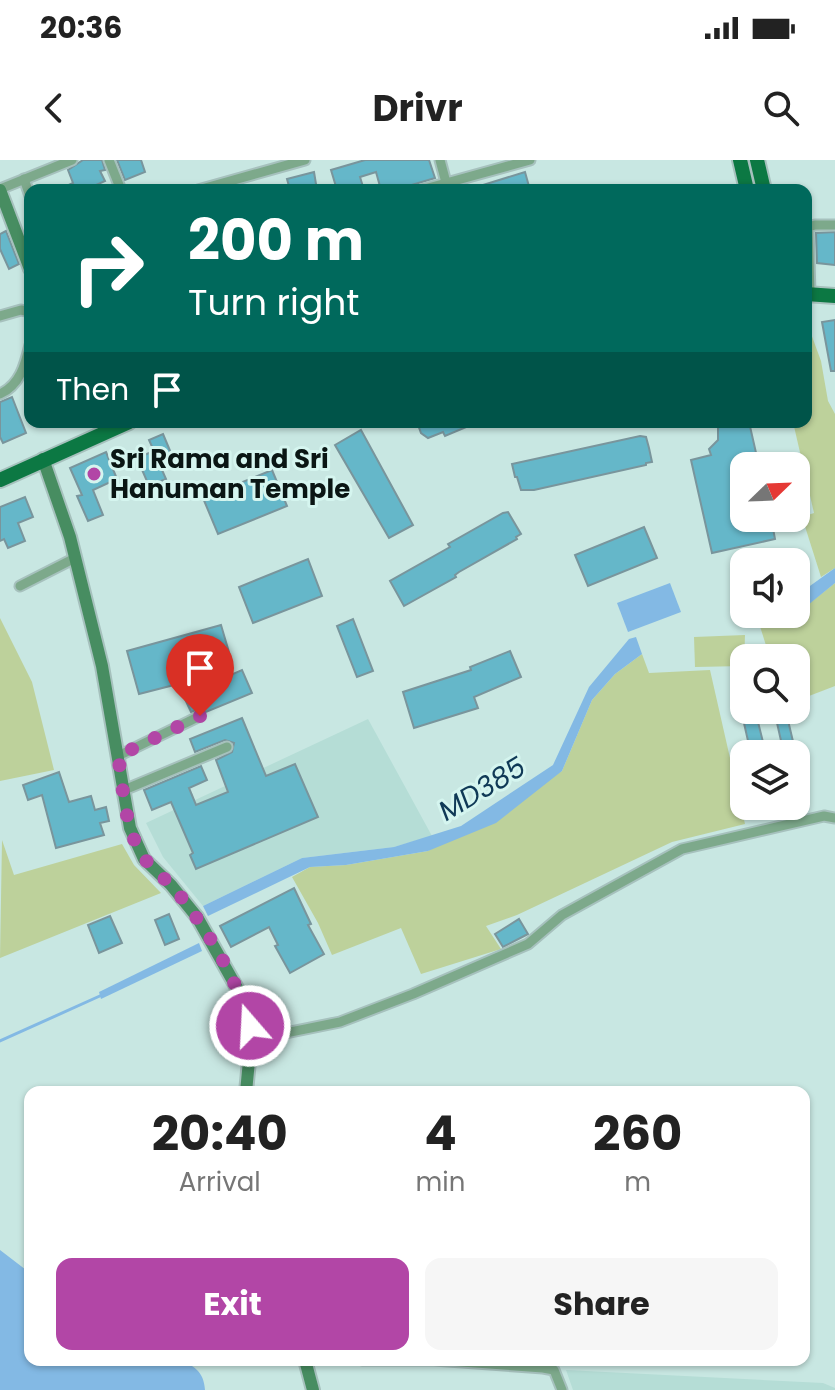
<!DOCTYPE html>
<html lang="en">
<head>
<meta charset="utf-8">
<style>
  :root { --surface:#fff; --page:#f6f6f6; --text:#222; --muted:#767676; --accent:#b246a6 }
  body { margin:0; font-family:Poppins,sans-serif; background:var(--page); color:var(--text); height:100vh; display:flex; flex-direction:column; font-size:30px; white-space:nowrap }
  * { box-sizing:border-box; margin:0 }
  p { font-size:26px; color:var(--muted) }
  .icon { flex:none; width:44px; height:44px; fill:none; stroke:currentColor; stroke-width:2; stroke-linecap:round; stroke-linejoin:round }
  .map { position:relative; flex:1; overflow:hidden }
  .side { position:absolute; left:24px; top:926px; width:786px; height:280px; display:flex; flex-direction:column; background:var(--surface); border-radius:16px; box-shadow:0 2px 6px #0004 }
  .side>* { flex:none }
  .guide { position:absolute; left:24px; top:24px; width:788px; height:244px; border-radius:16px; box-shadow:0 2px 6px #0004; background:#00695c; color:#fff; overflow:hidden }
  .needle { width:52px; rotate:67deg }
  .fabs { position:absolute; left:730px; top:292px; display:grid; gap:16px }
  .fabs a { display:grid; place-items:center; width:80px; height:80px; border-radius:16px; background:var(--surface); box-shadow:0 2px 6px #0004; font-size:40px }
  .pin { position:absolute; display:grid; place-items:center; width:68px; height:68px; color:#fff; margin:-82px -34px; border-radius:50% 50% 50% 0; rotate:-45deg; box-shadow:0 0 8px #0007 }
  .pin .icon { rotate:45deg }
  .me { position:absolute; width:88px; margin:-44px; rotate:341deg; stroke-linejoin:round; filter:drop-shadow(0 0 6px #0008) }
  .turn { display:flex; align-items:center; gap:28px; height:168px; padding:0 32px; font-size:36px }
  .turn .icon { width:104px; height:104px; stroke-width:2.5 }
  .turn b { display:block; font-size:56px; line-height:68px }
  .then { display:flex; align-items:center; height:76px; padding:0 32px; background:#0003; gap:16px; font-size:30px }
  .eta { display:flex; justify-content:space-evenly; align-items:center; height:136px; text-align:center }
  .eta b { font-size:48px; font-weight:700; line-height:56px }
  .primary-button { display:flex; gap:16px; margin-top:auto; padding:16px 32px }
  .primary-button a { flex:1; height:92px; border-radius:16px; background:var(--accent); color:#fff; font-size:32px; font-weight:700; line-height:92px; text-align:center }
  .primary-button a+a { background:var(--page); color:var(--text) }
  .status { display:flex; justify-content:space-between; align-items:center; height:56px; padding:0 40px; background:var(--surface); direction:ltr }
  .status svg { height:22px; fill:currentColor }
  header { display:flex; justify-content:space-between; align-items:center; height:104px; padding:0 32px; background:var(--surface); font-size:36px; font-weight:700 }
  .map>svg:first-child { display:block }
</style>
</head>
<body>
<div class="status"><b>20:36</b><svg viewBox="0 0 49 12"><path d="M0 12V9h3v3zM5 12V6h3v6zM10 12V3h3v9zM15 12V0h3v12zM26 1h20v11H26zM47 4h2v5h-2z"/></svg></div>
<header><svg class="icon" aria-label="back" viewBox="0 0 24 24"><path d="M15 5l-7 7 7 7"/></svg>Drivr<svg class="icon" aria-label="search" viewBox="0 0 24 24"><circle cx="10" cy="10" r="6"/><path d="M15 15l6 6"/></svg></header>
<div class="map">
<svg width="835" height="1230" viewBox="0 0 835 1230">
  <rect width="100%" height="100%" fill="#c8e7e2"/>
  <g fill="#b5ddd6">
    <path d="M 368,559 L 432,676 L 394,687 L 302,698 L 203,746 L 163,697 L 146,663 Z"/>
    <path d="M 566,1210 L 823,1223 L 835,1228 L 835,1230 L 573,1230 Z"/>
  </g>
  <g fill="#bdd19b">
    <path d="M 806,160 L 821,201 L 828,241 L 835,254 L 835,408 L 821,417 L 802,357 L 814,353 L 793,262 L 806,262 Z"/>
    <path d="M 835,423 L 835,526 L 796,541 L 796,498 L 770,498 L 757,457 L 796,454 Z"/>
    <path d="M 0,458 L 32,522 L 54,610 L 0,621 Z"/>
    <path d="M 745,475 L 744,506 L 695,507 L 694,477 Z"/>
    <path d="M 642,494 L 649,513 L 710,510 L 745,664 L 672,682 L 517,755 L 486,766 L 501,789 L 421,814 L 401,768 L 332,795 L 318,763 L 292,717 L 310,707 L 346,705 L 428,691 L 562,611 L 592,540 L 615,514 Z"/>
    <path d="M 2,680 L 14,715 L 122,684 L 134,705 L 161,733 L 0,798 Z"/>
  </g>
  <g fill="#83b9e4">
    <path d="M 835,408 L 835,423 L 808,445 L 796,452 L 796,436 Z"/>
    <path d="M 670,423 L 681,452 L 628,472 L 617,443 Z"/>
    <path d="M 636,477 L 642,494 L 615,514 L 592,540 L 562,611 L 496,663 L 428,691 L 346,705 L 310,707 L 208,756 L 203,746 L 302,698 L 394,687 L 461,666 L 553,605 L 589,527 L 629,479 Z"/>
    <path d="M 199,783 L 202,791 L 101,839 L 99,832 Z"/>
    <path d="M 0,1090 L 30,1113 L 30,1200 L 176,1200 C 193,1204 204,1211 205,1230 L 0,1230 Z"/>
  </g>
  <g fill="none" stroke-linecap="round" stroke-linejoin="round">
    <path stroke="#83b9e4" stroke-width="3" d="M 0,881 L 102,835"/>
  </g>
  <g fill="#65b7c9" stroke="#79959c" stroke-width="2">
    <path d="M 83,0 L 102,0 L 105,10 L 100,11 L 105,21 L 96,25 L 98,30 L 58,30 L 73,23 L 68,10 Z"/>
    <path d="M 117,0 L 141,0 L 145,12 L 125,20 Z"/>
    <path d="M 365,0 L 429,0 L 435,18 L 395,30 L 381,30 L 376,12 L 360,17 L 364,30 L 337,30 L 331,10 Z"/>
    <path d="M 314,12 L 317,30 L 290,30 L 287,19 Z"/>
    <path d="M 525,12 L 530,30 L 474,30 L 473,28 Z"/>
    <path d="M 6,71 L 19,104 L 9,109 L 0,89 L 0,74 Z"/>
    <path d="M 835,72 L 835,105 L 817,103 L 816,73 Z"/>
    <path d="M 835,160 L 835,211 L 831,211 L 822,162 Z"/>
    <path d="M 12,237 L 26,273 L 3,283 L 0,277 L 0,242 Z"/>
    <path d="M 417,262 L 478,262 L 445,276 L 443,272 L 428,278 L 421,273 Z"/>
    <path d="M 718,262 L 749,262 L 759,306 L 744,306 L 744,358 L 771,358 L 775,379 L 712,393 L 691,300 L 711,295 L 709,289 L 718,280 Z"/>
    <path d="M 361,270 L 413,365 L 389,378 L 335,285 Z"/>
    <path d="M 163,274 L 176,305 L 162,310 L 166,319 L 149,326 L 137,298 L 154,291 L 149,280 Z"/>
    <path d="M 640,276 L 646,277 L 649,288 L 652,302 L 646,303 L 646,305 L 534,330 L 521,330 L 517,317 L 515,317 L 512,304 Z"/>
    <path d="M 106,292 L 117,319 L 93,330 L 103,355 L 88,361 L 77,336 L 82,335 L 70,308 Z"/>
    <path d="M 272,310 L 287,346 L 218,374 L 203,338 Z"/>
    <path d="M 25,337 L 33,357 L 18,363 L 25,381 L 8,388 L 4,379 L 0,381 L 0,347 Z"/>
    <path d="M 508,352 L 521,374 L 516,377 L 517,379 L 459,412 L 455,415 L 456,417 L 404,446 L 390,421 L 450,387 L 448,384 L 503,353 Z"/>
    <path d="M 644,367 L 657,398 L 588,426 L 575,395 Z"/>
    <path d="M 308,399 L 322,436 L 253,463 L 239,427 Z"/>
    <path d="M 353,459 L 373,511 L 357,517 L 337,466 Z"/>
    <path d="M 221,465 L 231,499 L 186,512 L 192,532 L 242,510 L 252,533 L 206,552 L 200,549 L 191,552 L 178,524 L 139,534 L 127,491 Z"/>
    <path d="M 510,491 L 521,517 L 474,537 L 478,548 L 414,568 L 403,532 L 471,510 L 470,507 Z"/>
    <path d="M 741,550 L 755,550 L 766,594 L 751,594 Z"/>
    <path d="M 786,552 L 796,594 L 784,594 L 775,554 Z"/>
    <path d="M 242,558 L 266,616 L 295,604 L 318,657 L 196,709 L 190,695 L 193,693 L 171,642 L 152,650 L 144,630 L 201,606 L 207,620 L 189,628 L 196,645 L 228,632 L 216,600 L 232,592 L 234,583 L 225,580 L 195,592 L 190,579 Z"/>
    <path d="M 59,612 L 69,642 L 91,636 L 95,650 L 106,647 L 109,661 L 100,663 L 104,675 L 56,688 L 42,635 L 28,640 L 23,625 Z"/>
    <path d="M 294,728 L 311,764 L 308,765 L 324,794 L 290,813 L 275,786 L 278,785 L 269,767 L 231,787 L 220,766 Z"/>
    <path d="M 169,754 L 179,779 L 165,785 L 155,760 Z"/>
    <path d="M 110,756 L 122,783 L 99,793 L 88,765 Z"/>
    <path d="M 519,759 L 528,774 L 503,787 L 495,774 Z"/>
  </g>
  <g fill="none" stroke-linecap="round" stroke-linejoin="round">
    <g stroke="#a6c1bd" stroke-width="13">
      <g id="street">
        <path d="M 109,0 L 121,30"/>
        <path d="M 440,0 L 448,30"/>
        <path d="M 24,19 L 30,36"/>
        <path d="M 0,29 L 72,0"/>
        <path d="M 198,30 L 305,0"/>
        <path d="M 421,30 L 530,0"/>
        <path d="M 810,134 L 808,67 L 815,65 L 835,65"/>
        <path d="M 0,156 L 21,150 L 30,152"/>
        <path d="M 0,234 C 20,225 25,205 30,185"/>
        <path d="M 20,426 L 75,398"/>
        <path d="M 118,596 L 200,556"/>
        <path d="M 124,630 L 227,587"/>
        <path d="M 251,880 L 340,862 L 413,834 L 528,784 L 562,755 L 682,689 L 824,656 L 835,658"/>
        <path d="M 362,1200 L 434,1200 L 543,1208 L 554,1210 L 562,1230"/>
      </g>
    </g>
    <g stroke="#a6c1bd" stroke-width="16">
      <g id="secondary">
        <path d="M 0,30 L 30,109"/>
        <path d="M 43,299 L 70,377 L 102,506 L 130,668 L 144,699 L 171,725 L 197,757 L 242,837 L 251,880 L 246,932"/>
        <path d="M 305,1200 L 313,1230"/>
      </g>
    </g>
    <g stroke="#a6c1bd" stroke-width="18">
      <g id="primary">
        <path d="M 740,0 L 747,30"/>
        <path d="M 757,0 L 764,30"/>
        <path d="M 806,134 L 835,136"/>
        <path d="M 0,320 L 129,262"/>
      </g>
    </g>
    <use href="#street" stroke="#7da98b" stroke-width="9"/>
    <use href="#secondary" stroke="#478d61" stroke-width="12"/>
    <use href="#primary" stroke="#0c7843" stroke-width="14"/>
  </g>
  <g fill="none" stroke-linecap="round" stroke-linejoin="round">
    <path stroke="#b246a6" stroke-width="14" stroke-dasharray="0 25.2" d="M 200,556 L 118,596 C 123,626 124,659 137,686 C 145,705 164,716 177,732 C 209,772 236,817 250,866"/>
  </g>
  <circle fill="#b246a6" stroke="#d5f5ef" stroke-width="3" cx="94" cy="314" r="8"/>
  <g text-anchor="middle" dominant-baseline="central" stroke-width="6" stroke-linejoin="round" paint-order="stroke">
    <g font-size="26" font-weight="bold" fill="#0a1614" stroke="#d5f5ef" text-anchor="start">
      <text x="110" y="299">Sri Rama and Sri<tspan x="110" dy="30">Hanuman Temple</tspan></text>
    </g>
    <g font-size="28" font-style="italic" fill="#0f3956" stroke="#d5f5ef">
      <text transform="translate(482 629) rotate(-31)">MD385</text>
    </g>
  </g>
</svg>
<div class="fabs">
<a><svg class="needle" viewBox="-14 -14 28 28"><path d="M0-13l5 13h-10z" fill="#e53935"/><path d="M0 13l5-13h-10z" fill="#767676"/></svg></a>
<a><svg class="icon" aria-label="sound" viewBox="0 0 24 24"><path d="M4 9h4l5-4v14l-5-4H4zM17 9q2 3 0 6"/></svg></a>
<a><svg class="icon" aria-label="search" viewBox="0 0 24 24"><circle cx="10" cy="10" r="6"/><path d="M15 15l6 6"/></svg></a>
<a><svg class="icon" aria-label="layers" viewBox="0 0 24 24"><path d="M12 4l9 5-9 5-9-5zM3 14l9 5 9-5"/></svg></a>
</div>
<div class="pin" style="left:200px;top:556px;background:#d93025"><svg class="icon" aria-label="arrive" viewBox="0 0 24 24"><path d="M6 21V4h12l-3 4 3 4H6"/></svg></div>
<svg class="me" style="left:250px;top:866px" viewBox="-20 -20 40 40"><circle r="17" fill="#b246a6" stroke="#fff" stroke-width="3"/><path d="M0-11L8 9 0 5-8 9z" fill="#fff"/></svg>
<div class="guide">
<div class="turn"><svg class="icon" aria-label="right" viewBox="0 0 24 24"><path d="M7 20v-9h11M14 6l5 5-5 5"/></svg><div><b>200 m</b>Turn right</div></div>
<div class="then">Then<svg class="icon" aria-label="arrive" viewBox="0 0 24 24"><path d="M6 21V4h12l-3 4 3 4H6"/></svg></div>
</div>
<section class="side">
<div class="eta">
<div><b>20:40</b><p>Arrival</p></div>
<div><b>4</b><p>min</p></div>
<div><b>260</b><p>m</p></div>
</div>
<div class="primary-button"><a>Exit</a><a>Share</a></div>
</section>
</div>
</body>
</html>
